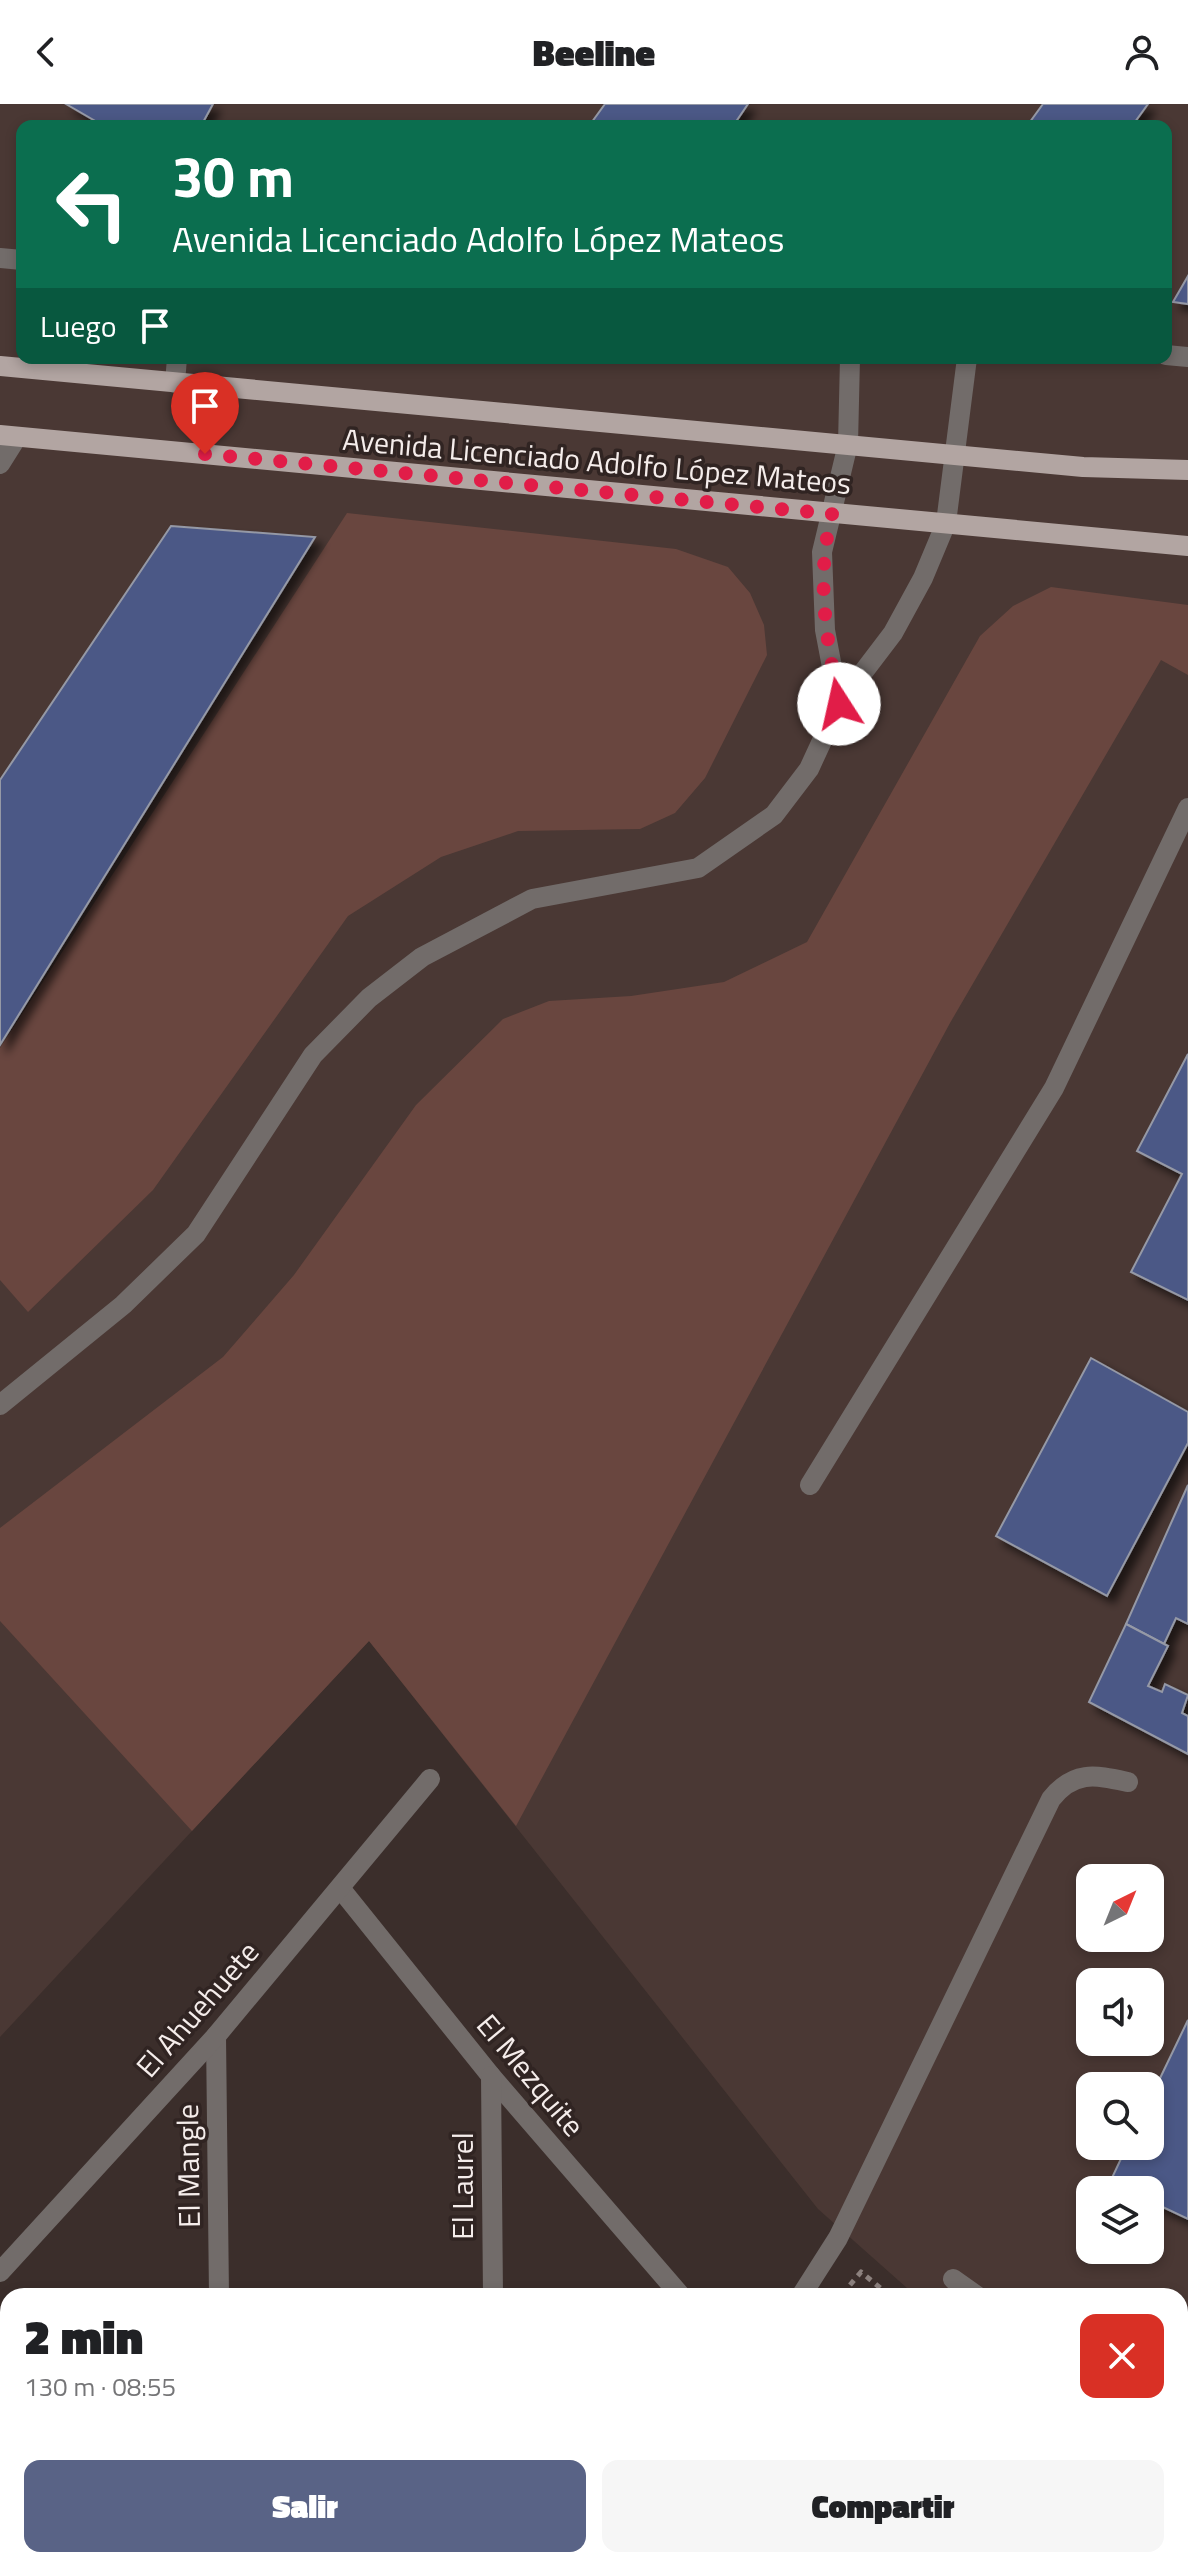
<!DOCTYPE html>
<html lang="es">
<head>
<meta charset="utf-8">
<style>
  :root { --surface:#fff; --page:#f6f6f6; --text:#202124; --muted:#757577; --accent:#596386 }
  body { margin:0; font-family:"Titillium Web",sans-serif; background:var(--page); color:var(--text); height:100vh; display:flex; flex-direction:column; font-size:30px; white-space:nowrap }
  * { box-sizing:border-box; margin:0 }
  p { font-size:26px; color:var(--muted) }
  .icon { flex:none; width:44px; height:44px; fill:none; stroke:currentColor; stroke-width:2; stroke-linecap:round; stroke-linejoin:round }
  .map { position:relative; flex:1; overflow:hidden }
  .drawer { position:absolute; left:0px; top:2184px; width:1188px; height:280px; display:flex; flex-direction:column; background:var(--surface); border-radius:24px 24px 0 0; box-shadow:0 4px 12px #0003 }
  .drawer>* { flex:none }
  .banner { position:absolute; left:16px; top:16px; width:1156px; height:244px; border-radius:16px; box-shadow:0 4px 12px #0003; background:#0b6e4f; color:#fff; overflow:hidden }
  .needle { width:52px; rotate:43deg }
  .buttons { position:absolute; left:1076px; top:1760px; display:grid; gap:16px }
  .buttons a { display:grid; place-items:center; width:88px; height:88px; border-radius:16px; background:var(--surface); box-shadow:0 4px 12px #0003; font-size:40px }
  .pin { position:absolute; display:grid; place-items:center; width:68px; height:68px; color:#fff; margin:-82px -34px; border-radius:50% 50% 50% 0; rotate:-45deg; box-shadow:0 0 8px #0007 }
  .pin .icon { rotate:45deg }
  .me { position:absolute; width:88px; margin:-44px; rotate:350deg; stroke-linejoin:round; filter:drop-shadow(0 0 6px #0008) }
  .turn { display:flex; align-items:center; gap:28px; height:168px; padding:0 24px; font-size:36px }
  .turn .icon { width:104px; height:104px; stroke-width:2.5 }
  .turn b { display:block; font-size:56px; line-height:68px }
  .then { display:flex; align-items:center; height:76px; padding:0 24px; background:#0003; gap:16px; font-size:30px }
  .round { display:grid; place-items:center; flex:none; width:84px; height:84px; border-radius:16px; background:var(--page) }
  .head { display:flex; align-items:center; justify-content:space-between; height:136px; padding:0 24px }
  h1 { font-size:48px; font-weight:800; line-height:60px }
  .button { display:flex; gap:16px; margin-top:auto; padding:16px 24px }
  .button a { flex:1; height:92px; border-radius:16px; background:var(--accent); color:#fff; font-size:32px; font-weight:800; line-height:92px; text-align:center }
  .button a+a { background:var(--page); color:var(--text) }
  header { display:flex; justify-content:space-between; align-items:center; height:104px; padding:0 24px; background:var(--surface); font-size:36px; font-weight:800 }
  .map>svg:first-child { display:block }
</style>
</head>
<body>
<header><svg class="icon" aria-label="back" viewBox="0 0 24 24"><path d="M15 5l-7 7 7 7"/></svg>Beeline<svg class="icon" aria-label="person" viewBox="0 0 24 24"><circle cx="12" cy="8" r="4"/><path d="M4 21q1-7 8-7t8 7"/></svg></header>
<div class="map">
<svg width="1188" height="2464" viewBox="0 0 1188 2464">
  <defs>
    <pattern id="park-crowns" width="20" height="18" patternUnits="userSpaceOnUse" patternTransform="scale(2)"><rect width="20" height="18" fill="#69463f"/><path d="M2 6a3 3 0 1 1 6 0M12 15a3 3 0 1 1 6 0" fill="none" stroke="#7f615b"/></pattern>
    <filter id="shadow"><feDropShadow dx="7" dy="7" stdDeviation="4" flood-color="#0009"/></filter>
  </defs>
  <rect width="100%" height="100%" fill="#3b2e2b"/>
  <path fill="#4a3834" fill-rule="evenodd" d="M 0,0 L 1188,0 L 1188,2337 L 1181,2345 L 1180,2192 L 916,2192 L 818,2105 L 369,1537 L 0,1933 ZM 22,22 L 1166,22 L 1166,254 L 22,254 ZM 1090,1774 L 1150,1774 L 1150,1834 L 1090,1834 ZM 1090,1878 L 1150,1878 L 1150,1938 L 1090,1938 ZM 1090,1982 L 1150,1982 L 1150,2042 L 1090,2042 ZM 1090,2086 L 1150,2086 L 1150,2146 L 1090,2146 Z"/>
  <g fill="#69463f">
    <path d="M 347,409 L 676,445 L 728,463 L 750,489 L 764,521 L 767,551 L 705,674 L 675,709 L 640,725 L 518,727 L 441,753 L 348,812 L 153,1086 L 28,1208 L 0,1176 L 0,944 Z"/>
    <path d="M 1051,483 L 1188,501 L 1188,571 L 1161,556 L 950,919 L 516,1722 L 369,1537 L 192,1727 L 0,1517 L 0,1424 L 223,1253 L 294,1171 L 416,1001 L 503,915 L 549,897 L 631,892 L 724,878 L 807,838 L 980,532 L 1013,502 Z"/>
  </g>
  <path fill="url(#park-crowns)" d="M 1180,2359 L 1188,2360 L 1188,2464 L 810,2464 L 810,2456 L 1180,2456 Z"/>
  <g fill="#4c5886" stroke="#9599a6" stroke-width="2" filter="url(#shadow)">
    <path d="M 66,0 L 213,0 L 201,22 L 104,22 Z"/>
    <path d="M 605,0 L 748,0 L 733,22 L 589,22 Z"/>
    <path d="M 1043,0 L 1148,0 L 1132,22 L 1027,22 Z"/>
    <path d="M 1188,172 L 1188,200 L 1173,198 Z"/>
    <path d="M 171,422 L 315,433 L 0,941 L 0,676 Z"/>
    <path d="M 1188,950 L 1188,1196 L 1131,1168 L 1182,1070 L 1137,1047 Z"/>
    <path d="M 1091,1254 L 1188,1308 L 1188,1339 L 1107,1492 L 996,1432 Z"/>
    <path d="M 1188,1381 L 1188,1520 L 1176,1514 L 1164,1540 L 1126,1520 Z"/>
    <path d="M 1126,1520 L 1168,1542 L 1148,1582 L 1162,1588 L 1165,1580 L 1188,1591 L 1182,1609 L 1188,1612 L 1188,1650 L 1089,1598 Z"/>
    <path d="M 1188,1916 L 1188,2115 L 1150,2097 L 1150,2086 L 1126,2086 L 1110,2078 L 1127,2042 L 1150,2042 L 1150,1995 Z"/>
  </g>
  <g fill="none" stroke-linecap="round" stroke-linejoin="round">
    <g stroke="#8c817e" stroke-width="5" stroke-dasharray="6 6" stroke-linecap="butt">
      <path d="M 850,2181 L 861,2168 L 890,2192"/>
      <path d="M 1180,2351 L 1188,2352"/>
      <path d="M 802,2456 L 802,2464"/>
      <path d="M 986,2456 L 999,2464"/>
      <path d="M 1092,2456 L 1093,2464"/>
      <path d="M 1006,2460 L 1028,2464"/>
      <path d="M 1006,2464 L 1006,2456"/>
    </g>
    <g stroke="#726c6a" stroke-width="20">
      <path d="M 0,154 L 22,156"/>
      <path d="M 1166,251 L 1188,253"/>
      <path d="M 175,279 L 177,254"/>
      <path d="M 0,360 L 17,333"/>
      <path d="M 839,600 L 825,526 L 822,448 L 848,340 L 850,254"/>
      <path d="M 0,1301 L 123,1201 L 196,1130 L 313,951 L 369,894 L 422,853 L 532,795 L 698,764 L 774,711 L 809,665 L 839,600 L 893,529 L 923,474 L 946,419 L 967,254"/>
      <path d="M 810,1381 L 1054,984 L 1188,704"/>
      <path d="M 340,1784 L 491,1972 L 681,2192"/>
      <path d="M 216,1932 L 219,2192"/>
      <path d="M 491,1972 L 493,2192"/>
      <path d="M 0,2168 L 216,1932 L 430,1675"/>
      <path d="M 953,2175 L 977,2192"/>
      <path d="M 801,2192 L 838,2134 L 1051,1695 C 1074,1666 1095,1671 1128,1678"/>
      <path d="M 1180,2302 L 1188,2301"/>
      <path d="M 222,2456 L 222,2464"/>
      <path d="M 495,2456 L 495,2464"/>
      <path d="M 756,2456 L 756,2464"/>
    </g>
    <g stroke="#b2a5a2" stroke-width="20">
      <path d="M 0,262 L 1083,363 L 1188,366"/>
      <path d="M 0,331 L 1188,442"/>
    </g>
  </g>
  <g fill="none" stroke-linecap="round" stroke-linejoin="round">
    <path stroke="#e11d48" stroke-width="14" stroke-dasharray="0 25.2" d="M 205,350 L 832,410 C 815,476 827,535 839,600"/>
  </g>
  <g text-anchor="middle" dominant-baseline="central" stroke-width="7" stroke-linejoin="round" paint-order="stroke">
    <g font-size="30" fill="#f5edeb" stroke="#302422">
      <text transform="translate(597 357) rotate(5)">Avenida Licenciado Adolfo López Mateos</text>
      <text transform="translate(197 1905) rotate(-49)">El Ahuehuete</text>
      <text transform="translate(531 1971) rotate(50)">El Mezquite</text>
      <text transform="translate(188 2062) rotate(-91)">El Mangle</text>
      <text transform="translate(462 2082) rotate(-90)">El Laurel</text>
    </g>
  </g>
</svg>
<div class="buttons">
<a><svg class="needle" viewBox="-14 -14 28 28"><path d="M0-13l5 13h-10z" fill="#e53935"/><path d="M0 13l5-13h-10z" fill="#757577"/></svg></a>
<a><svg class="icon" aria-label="sound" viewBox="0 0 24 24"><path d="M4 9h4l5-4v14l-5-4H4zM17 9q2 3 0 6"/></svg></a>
<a><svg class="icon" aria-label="search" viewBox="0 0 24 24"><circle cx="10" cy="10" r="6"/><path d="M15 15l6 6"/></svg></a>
<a><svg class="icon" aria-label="layers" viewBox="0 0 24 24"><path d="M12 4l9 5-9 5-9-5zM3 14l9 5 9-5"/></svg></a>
</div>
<div class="pin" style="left:205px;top:350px;background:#d93025"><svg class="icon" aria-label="arrive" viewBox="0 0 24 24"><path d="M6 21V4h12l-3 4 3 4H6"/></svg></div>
<svg class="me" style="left:839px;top:600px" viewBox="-20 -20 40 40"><circle r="19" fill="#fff"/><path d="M0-13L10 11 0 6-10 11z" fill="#e11d48"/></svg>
<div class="banner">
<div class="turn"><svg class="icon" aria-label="left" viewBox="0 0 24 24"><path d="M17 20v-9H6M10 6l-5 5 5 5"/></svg><div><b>30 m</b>Avenida Licenciado Adolfo López Mateos</div></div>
<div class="then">Luego<svg class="icon" aria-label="arrive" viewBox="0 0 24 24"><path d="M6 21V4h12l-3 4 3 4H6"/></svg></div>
</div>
<section class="drawer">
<div class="head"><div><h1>2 min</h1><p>130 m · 08:55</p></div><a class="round" style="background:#d93025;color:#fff"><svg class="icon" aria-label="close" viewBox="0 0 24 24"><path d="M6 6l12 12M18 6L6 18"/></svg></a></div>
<div class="button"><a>Salir</a><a>Compartir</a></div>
</section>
</div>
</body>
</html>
